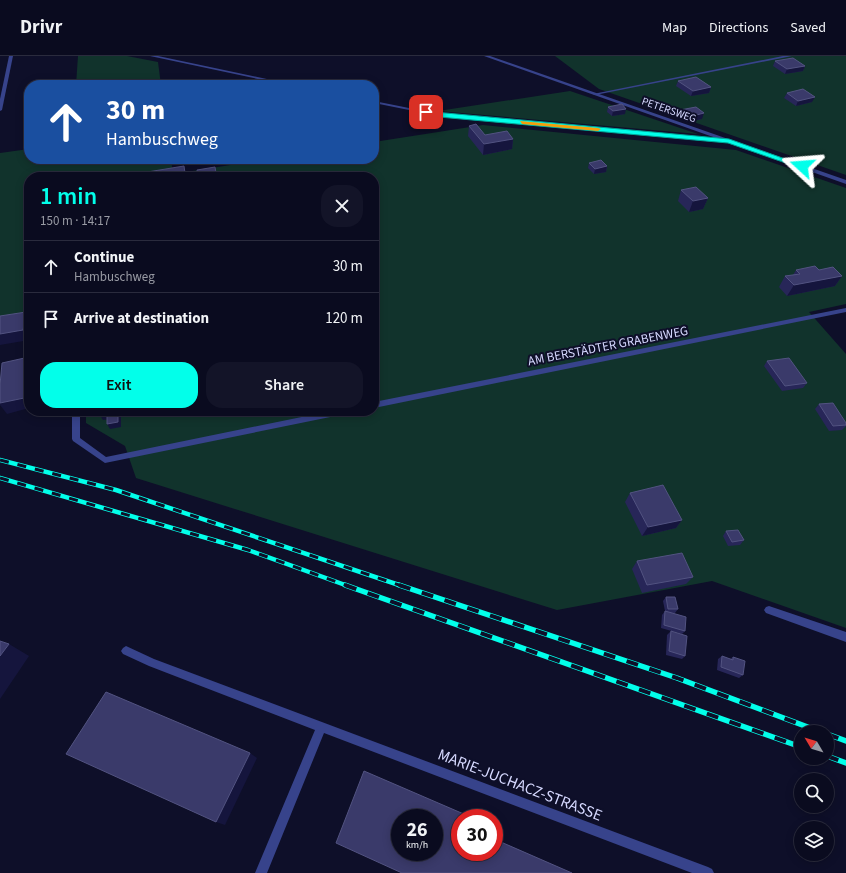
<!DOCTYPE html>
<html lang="en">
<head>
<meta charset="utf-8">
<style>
  :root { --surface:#0a0b1f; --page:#131428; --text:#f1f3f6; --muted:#999ba4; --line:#2a2b3d; --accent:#02ffea }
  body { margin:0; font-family:"Source Sans 3",sans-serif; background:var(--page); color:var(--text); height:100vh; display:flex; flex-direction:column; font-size:15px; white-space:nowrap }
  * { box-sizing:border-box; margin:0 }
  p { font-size:13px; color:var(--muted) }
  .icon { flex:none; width:22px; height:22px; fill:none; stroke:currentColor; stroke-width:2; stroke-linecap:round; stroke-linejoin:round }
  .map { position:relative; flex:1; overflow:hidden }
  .panel { position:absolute; left:24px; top:116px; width:355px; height:244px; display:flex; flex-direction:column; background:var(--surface); border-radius:16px; box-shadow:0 2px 10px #0003,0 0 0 1px var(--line) }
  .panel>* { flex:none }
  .guide { position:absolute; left:24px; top:24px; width:355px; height:84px; border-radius:16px; box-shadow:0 2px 10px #0003,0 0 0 1px var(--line); background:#1a4fa0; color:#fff; overflow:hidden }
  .needle { width:26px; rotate:308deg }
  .controls { position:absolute; left:794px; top:669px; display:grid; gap:8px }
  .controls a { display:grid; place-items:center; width:40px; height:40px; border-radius:50%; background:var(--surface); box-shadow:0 2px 10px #0003,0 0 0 1px var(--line); font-size:20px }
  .speed { position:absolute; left:391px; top:753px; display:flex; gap:8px; font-size:20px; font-weight:700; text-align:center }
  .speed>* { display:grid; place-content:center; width:52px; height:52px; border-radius:50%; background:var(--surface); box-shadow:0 2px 10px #0003,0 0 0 1px var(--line); line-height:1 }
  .speed small { font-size:10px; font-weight:400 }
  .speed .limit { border:6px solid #d22; background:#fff; color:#111 }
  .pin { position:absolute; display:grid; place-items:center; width:34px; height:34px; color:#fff; margin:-17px; border-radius:8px; box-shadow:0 2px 6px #0006 }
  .me { position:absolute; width:44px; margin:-22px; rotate:289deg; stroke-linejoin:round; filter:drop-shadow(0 0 3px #0008) }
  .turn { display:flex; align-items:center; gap:14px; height:84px; padding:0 16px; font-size:18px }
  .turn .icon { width:52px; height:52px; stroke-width:2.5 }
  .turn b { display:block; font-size:28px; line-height:34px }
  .round { display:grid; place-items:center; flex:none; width:42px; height:42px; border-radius:16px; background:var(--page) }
  .head { display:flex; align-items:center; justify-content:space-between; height:68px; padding:0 16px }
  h1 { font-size:24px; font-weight:600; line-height:30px; color:var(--accent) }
  .primary-button { display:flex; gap:8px; margin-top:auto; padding:8px 16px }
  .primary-button a { flex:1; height:46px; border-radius:16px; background:var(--accent); color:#111; font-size:16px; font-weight:600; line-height:46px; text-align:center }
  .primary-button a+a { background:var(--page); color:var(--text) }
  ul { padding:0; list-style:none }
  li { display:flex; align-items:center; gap:12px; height:52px; padding:0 16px; border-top:1px solid var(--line) }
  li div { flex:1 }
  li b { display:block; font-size:15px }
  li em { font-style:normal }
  header { display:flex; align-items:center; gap:24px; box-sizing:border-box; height:56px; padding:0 20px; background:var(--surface); border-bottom:1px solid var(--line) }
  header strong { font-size:19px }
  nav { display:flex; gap:22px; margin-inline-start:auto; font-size:14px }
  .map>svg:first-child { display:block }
</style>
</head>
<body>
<header>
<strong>Drivr</strong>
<nav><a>Map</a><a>Directions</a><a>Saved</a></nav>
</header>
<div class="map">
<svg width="846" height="817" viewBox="0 0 846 817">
  <rect width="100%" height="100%" fill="#0e0f29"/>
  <g fill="#11332c">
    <path d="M 78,0 L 127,0 L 158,6 L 161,29 L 76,29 Z"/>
    <path d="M 555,0 L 846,0 L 846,119 L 599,33 Z"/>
    <path d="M 570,35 L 698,78 L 438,55 Z"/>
    <path d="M 483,69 L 736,94 L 846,132 L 846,248 L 809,256 L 846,298 L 846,572 L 712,525 L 557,554 L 136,422 L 125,390 L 86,367 L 86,355 L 374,355 L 374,121 L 29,121 L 29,265 L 0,270 L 0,97 L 29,93 L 29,103 L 171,103 L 173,118 L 268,103 L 374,103 L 374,86 Z"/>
  </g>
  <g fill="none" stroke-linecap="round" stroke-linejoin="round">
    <g fill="#37438b" fill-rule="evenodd">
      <path d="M 9,0 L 13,0 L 2,54 L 0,55 L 0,43 Z"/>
      <path d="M 783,0 L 792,0 L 595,39 L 593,38 Z"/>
    </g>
    <g fill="#37438b" fill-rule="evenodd">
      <path d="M 150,0 L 158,0 L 295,29 L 286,29 Z"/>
      <path d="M 484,0 L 490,0 L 846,124 L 846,128 Z"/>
      <path d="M 374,45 L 439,58 L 716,82 L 719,84 L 716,86 L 439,60 L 374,47 Z"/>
      <path d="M 846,252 L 846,256 L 374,352 L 374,346 Z"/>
      <path d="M 72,355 L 80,355 L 80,382 L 106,401 L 331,355 L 349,355 L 345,358 L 105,407 L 73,385 L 72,383 Z"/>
      <path d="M 769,550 L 846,576 L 846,586 L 766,557 L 764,554 L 766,551 Z"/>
      <path d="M 126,590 L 154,603 L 708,811 L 712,813 L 714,817 L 692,817 L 324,677 L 267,817 L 255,817 L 315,674 L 149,610 L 123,598 L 121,595 L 123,592 Z"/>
    </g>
    <g stroke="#02ffea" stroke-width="4.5">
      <g id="rail-far1">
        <path d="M 0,404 L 116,434 L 402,530"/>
        <path d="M 0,422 L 248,494 L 348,530"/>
      </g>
    </g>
    <g stroke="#02ffea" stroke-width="5.5">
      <g id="rail">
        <path d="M 345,529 L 801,691"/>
        <path d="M 399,529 L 677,622 L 821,676"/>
        <path d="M 827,678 L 846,685"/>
        <path d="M 827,700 L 846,707"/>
      </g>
    </g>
    <use href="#rail-far1" stroke="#0e0f29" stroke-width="3" stroke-dasharray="9" stroke-linecap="butt"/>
    <use href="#rail" stroke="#0e0f29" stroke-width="4" stroke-dasharray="12" stroke-linecap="butt"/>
  </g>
  <g fill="#272658">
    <path d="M 775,5 L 805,10 L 803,15 L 785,18 L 773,10 Z"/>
    <path d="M 678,25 L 711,31 L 709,37 L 691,40 L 676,30 Z"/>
    <path d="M 787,37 L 812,46 L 796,50 L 784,42 Z"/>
    <path d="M 608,51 L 625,58 L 612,60 L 607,56 Z"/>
    <path d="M 680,54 L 702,63 L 687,66 L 679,59 Z"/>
    <path d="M 469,70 L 485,79 L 513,83 L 512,93 L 483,99 L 468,80 Z"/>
    <path d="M 589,107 L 607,110 L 606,116 L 594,118 L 588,112 Z"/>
    <path d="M 681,134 L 708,142 L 703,153 L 689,156 L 678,145 Z"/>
    <path d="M 796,214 L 819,214 L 842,220 L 835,230 L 787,240 L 779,231 L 785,220 L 793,219 Z"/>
    <path d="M 767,305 L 807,327 L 803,332 L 782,335 L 764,310 Z"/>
    <path d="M 819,348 L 846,367 L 846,370 L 842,374 L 829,375 L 815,353 Z"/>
    <path d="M 630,437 L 682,464 L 676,472 L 642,480 L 625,446 Z"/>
    <path d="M 726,475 L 744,484 L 740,489 L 728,490 L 723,480 Z"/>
    <path d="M 637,505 L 693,521 L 686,528 L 642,537 L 632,513 Z"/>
    <path d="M 666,541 L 678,553 L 675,557 L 670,557 L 685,575 L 682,578 L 661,572 L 662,559 L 665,555 L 663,545 Z"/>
    <path d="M 671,575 L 685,600 L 682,603 L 666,599 L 667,579 Z"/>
    <path d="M 722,600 L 730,603 L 733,601 L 743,619 L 739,622 L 717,614 L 718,603 Z"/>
  </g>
  <g fill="#15153d">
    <path d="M 805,10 L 803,15 L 785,18 L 787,13 Z"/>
    <path d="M 711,31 L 709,37 L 691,40 L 693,35 Z"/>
    <path d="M 815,41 L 812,46 L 796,50 L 798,45 Z"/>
    <path d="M 626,53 L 625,58 L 612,60 L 613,55 Z"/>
    <path d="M 704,57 L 702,63 L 687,66 L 689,61 Z"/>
    <path d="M 513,83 L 512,93 L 483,99 L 484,88 Z"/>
    <path d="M 184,110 L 187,121 L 152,121 Z"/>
    <path d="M 607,110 L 606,116 L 594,118 L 595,113 Z"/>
    <path d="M 215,111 L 217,121 L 198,121 L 198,120 Z"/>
    <path d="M 708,142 L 703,153 L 689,156 L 693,145 Z"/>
    <path d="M 842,220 L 835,230 L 787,240 L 794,229 Z"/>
    <path d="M 26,256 L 29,261 L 29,284 L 0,289 L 0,278 Z"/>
    <path d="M 29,341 L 29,352 L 7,358 L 0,349 L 0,347 Z"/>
    <path d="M 118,355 L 121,355 L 121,371 L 110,373 L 107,368 Z"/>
    <path d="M 107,358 L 111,363 L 103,364 L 100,359 Z"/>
    <path d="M 682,464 L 676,472 L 642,480 L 648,471 Z"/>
    <path d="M 9,588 L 29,600 L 0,643 L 0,600 Z"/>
    <path d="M 250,697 L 257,702 L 225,769 L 216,766 Z"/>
  </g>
  <g fill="#3a3a6a" stroke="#525381" fill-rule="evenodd">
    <path d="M 793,2 L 805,10 L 787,13 L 775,5 Z"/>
    <path d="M 696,21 L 711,31 L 693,35 L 678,25 Z"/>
    <path d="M 803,33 L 815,41 L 798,45 L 787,37 Z"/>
    <path d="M 622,48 L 626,53 L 613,55 L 608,51 Z"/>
    <path d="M 696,51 L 704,57 L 689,61 L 680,54 Z"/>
    <path d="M 476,68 L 485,79 L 507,75 L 513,83 L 484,88 L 469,70 Z"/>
    <path d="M 601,104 L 607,110 L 595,113 L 589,107 Z"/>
    <path d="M 184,110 L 185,117 L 158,121 L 117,121 Z"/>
    <path d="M 215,111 L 216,117 L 198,120 L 197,114 Z"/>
    <path d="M 696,131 L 708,142 L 693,145 L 681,134 Z"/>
    <path d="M 815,210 L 819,214 L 833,211 L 842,220 L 794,229 L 785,220 L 800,218 L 796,214 Z"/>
    <path d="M 26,256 L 23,274 L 0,278 L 0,260 Z"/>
    <path d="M 29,301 L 29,341 L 0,347 L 0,329 L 2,307 Z"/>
    <path d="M 789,302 L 807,327 L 785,330 L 767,305 Z"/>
    <path d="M 833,347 L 846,367 L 846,369 L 833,370 L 819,348 Z"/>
    <path d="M 100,355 L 118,355 L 118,366 L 107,368 L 107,358 L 100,359 Z"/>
    <path d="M 663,429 L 682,464 L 648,471 L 630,437 Z"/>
    <path d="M 738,474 L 744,484 L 732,486 L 726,475 Z"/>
    <path d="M 682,497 L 693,521 L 647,529 L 637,505 Z"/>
    <path d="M 666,541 L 675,541 L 678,553 L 668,553 Z"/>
    <path d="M 665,555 L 686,561 L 685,575 L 664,569 Z"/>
    <path d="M 671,575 L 687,580 L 685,600 L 669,595 Z"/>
    <path d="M 0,585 L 9,588 L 0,600 Z"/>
    <path d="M 722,600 L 733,604 L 733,601 L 745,605 L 743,619 L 721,611 Z"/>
    <path d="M 106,636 L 250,697 L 216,766 L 66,698 Z"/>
    <path d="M 364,715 L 473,762 L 460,762 L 460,796 L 494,796 L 494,783 L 572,817 L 402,817 L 336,787 ZM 400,762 L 434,762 L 434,796 L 400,796 Z"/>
  </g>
  <path fill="#02ffea" stroke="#01a698" d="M 424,55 L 729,83 L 805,110 L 800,112 L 728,87 L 439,61 L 424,57 Z"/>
  <path fill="#f59e0b" d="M 520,65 L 598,72 L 601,73 L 598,75 L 522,68 Z"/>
  <g text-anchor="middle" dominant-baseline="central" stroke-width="4" stroke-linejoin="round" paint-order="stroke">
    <g font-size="11" fill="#d6d9ff" stroke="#0e0f29">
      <text transform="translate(669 54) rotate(19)">PETERSWEG</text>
    </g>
    <g font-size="13" fill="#d6d9ff" stroke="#0e0f29">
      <text transform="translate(608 290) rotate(-11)">AM BERSTÄDTER GRABENWEG</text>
    </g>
    <g font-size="16" fill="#d6d9ff" stroke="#0e0f29">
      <text transform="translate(520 729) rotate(21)">MARIE-JUCHACZ-STRASSE</text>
    </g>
  </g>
</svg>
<div class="controls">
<a><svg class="needle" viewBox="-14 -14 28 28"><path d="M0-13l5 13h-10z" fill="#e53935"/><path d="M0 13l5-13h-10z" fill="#999ba4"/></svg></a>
<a><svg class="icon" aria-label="search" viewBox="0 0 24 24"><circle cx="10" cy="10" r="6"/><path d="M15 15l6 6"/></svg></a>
<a><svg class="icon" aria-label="layers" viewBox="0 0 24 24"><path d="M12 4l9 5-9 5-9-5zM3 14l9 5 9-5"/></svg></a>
</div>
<div class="speed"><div>26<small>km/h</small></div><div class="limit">30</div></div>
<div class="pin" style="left:426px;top:56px;background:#d93025"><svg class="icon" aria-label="arrive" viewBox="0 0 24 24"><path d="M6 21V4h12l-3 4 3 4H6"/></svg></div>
<svg class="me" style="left:802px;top:110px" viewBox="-20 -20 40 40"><path d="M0-17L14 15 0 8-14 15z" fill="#02ffea" stroke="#fff" stroke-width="4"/></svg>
<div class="guide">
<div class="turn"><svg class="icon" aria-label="ahead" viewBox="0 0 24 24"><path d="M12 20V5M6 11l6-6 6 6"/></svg><div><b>30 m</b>Hambuschweg</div></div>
</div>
<section class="panel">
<div class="head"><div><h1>1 min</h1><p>150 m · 14:17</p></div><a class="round"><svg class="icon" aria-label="close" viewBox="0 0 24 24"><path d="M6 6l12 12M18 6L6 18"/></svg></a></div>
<ul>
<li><svg class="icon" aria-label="ahead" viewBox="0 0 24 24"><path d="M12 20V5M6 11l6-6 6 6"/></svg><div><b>Continue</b><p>Hambuschweg</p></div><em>30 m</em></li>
<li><svg class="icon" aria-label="arrive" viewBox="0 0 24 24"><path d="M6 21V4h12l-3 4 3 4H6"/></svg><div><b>Arrive at destination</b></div><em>120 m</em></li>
</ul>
<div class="primary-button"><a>Exit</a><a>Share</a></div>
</section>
</div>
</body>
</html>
